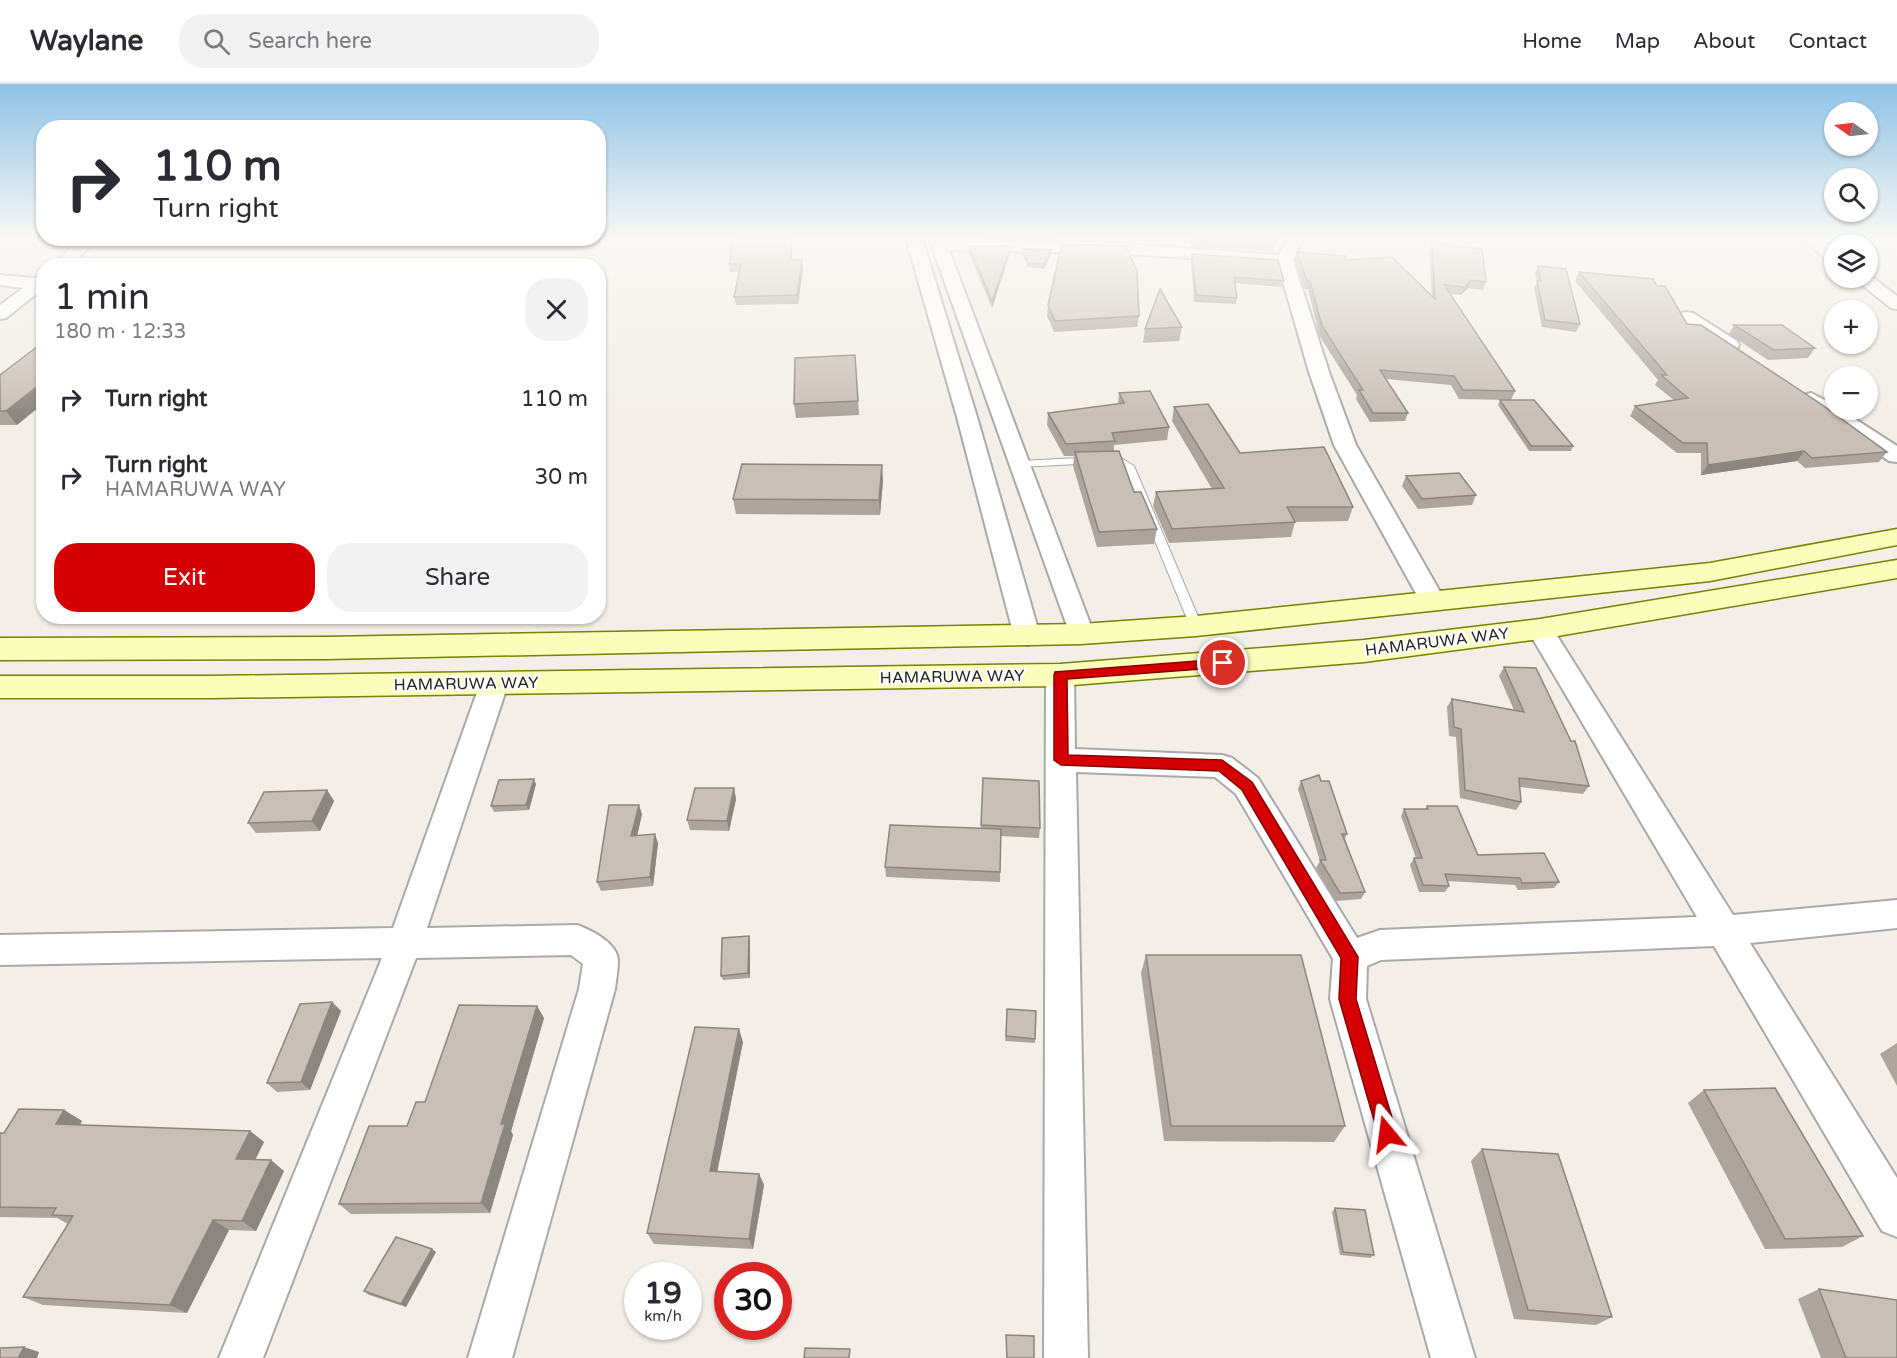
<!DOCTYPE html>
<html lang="en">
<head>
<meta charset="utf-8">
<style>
  :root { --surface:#fff; --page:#f2f2f3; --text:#2b2b33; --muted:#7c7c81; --line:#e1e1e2; --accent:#d40003 }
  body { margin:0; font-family:"Varela Round",sans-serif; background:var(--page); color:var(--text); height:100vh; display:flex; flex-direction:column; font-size:22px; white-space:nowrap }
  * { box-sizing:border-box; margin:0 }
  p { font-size:20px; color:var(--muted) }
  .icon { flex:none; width:33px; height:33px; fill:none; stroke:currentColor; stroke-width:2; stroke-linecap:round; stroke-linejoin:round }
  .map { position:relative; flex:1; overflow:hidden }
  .drawer { position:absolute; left:36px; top:174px; width:570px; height:366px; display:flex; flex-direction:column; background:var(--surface); border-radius:24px; box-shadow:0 2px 4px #0004 }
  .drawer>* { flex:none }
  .top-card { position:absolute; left:36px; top:36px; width:570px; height:126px; border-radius:24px; box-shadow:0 2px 4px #0004; background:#fff; color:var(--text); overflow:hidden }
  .needle { width:39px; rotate:284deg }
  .buttons { position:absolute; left:1824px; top:18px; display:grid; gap:12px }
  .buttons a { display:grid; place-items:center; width:54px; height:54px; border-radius:50%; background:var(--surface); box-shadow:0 2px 4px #0004; font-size:30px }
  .speed { position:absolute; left:624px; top:1178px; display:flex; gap:12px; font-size:30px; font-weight:700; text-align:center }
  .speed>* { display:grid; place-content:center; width:78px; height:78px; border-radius:50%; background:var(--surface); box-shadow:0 2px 4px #0004; line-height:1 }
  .speed small { font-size:15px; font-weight:400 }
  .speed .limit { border:9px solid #d22; background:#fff; color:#111 }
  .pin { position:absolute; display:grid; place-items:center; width:51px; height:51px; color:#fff; margin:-26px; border:3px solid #fff; border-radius:50%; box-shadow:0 2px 6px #0007 }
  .me { position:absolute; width:66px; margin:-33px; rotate:344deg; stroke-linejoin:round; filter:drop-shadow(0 0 4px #0008) }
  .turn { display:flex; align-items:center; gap:21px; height:126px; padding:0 18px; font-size:27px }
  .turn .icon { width:78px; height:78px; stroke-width:2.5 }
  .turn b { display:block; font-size:42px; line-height:51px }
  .round { display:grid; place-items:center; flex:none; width:63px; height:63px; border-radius:24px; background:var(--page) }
  .summary { display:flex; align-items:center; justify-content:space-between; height:102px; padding:0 18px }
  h1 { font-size:36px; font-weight:600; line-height:45px }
  .button { display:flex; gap:12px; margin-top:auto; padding:12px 18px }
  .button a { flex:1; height:69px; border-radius:24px; background:var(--accent); color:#fff; font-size:24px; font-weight:600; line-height:69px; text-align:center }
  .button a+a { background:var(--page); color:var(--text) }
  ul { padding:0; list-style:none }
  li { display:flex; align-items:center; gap:18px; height:78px; padding:0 18px }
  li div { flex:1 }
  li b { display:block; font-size:22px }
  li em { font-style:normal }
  header { display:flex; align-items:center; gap:36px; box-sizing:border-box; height:84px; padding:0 30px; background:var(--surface); border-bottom:2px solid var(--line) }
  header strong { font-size:28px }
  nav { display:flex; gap:33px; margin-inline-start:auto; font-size:21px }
  .search { width:420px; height:54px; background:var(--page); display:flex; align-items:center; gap:15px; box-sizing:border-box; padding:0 21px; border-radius:24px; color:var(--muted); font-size:22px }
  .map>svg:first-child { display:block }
</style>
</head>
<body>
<header>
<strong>Waylane</strong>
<div class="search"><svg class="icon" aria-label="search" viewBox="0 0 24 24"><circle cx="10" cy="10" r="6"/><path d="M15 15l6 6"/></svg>Search here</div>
<nav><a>Home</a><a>Map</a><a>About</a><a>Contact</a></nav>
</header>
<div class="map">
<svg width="1897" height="1274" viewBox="0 0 1897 1274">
  <rect width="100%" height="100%" fill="#f3efe8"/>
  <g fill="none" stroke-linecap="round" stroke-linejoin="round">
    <g stroke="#a9a9a9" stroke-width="2">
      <path id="service" d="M 1118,372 L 1134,382 L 1202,542 L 1200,545 L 1196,546 L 1190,542 L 1125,384 L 1116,378 L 1020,383 L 1015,380 L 1020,377 Z"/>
    </g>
    <g stroke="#a9a9a9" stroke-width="4">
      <g id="minor">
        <path d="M 81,154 L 99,154 L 70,182 L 52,182 Z"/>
        <path d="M 906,154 L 922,154 L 977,333 L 1040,552 L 1036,558 L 1027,561 L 1018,558 L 1014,552 L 957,333 Z"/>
        <path d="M 929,154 L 1112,159 L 1279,171 L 1287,154 L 1303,154 L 1293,176 L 1329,288 L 1356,361 L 1446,518 L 1442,524 L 1433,526 L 1424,524 L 1334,361 L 1309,288 L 1278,180 L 1112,169 L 949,166 L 1094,550 L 1090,556 L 1081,559 L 1072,556 Z"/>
        <path d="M 1802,154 L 1820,154 L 1834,165 L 1834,178 L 1828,177 Z"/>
        <path d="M 44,190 L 44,204 L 6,234 L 0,235 L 0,221 L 23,204 L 0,201 L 0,191 L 34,194 Z"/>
        <path d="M 1868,190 L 1897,212 L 1897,225 L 1891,224 L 1853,194 L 1868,194 Z"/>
        <path d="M 1687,228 L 1693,229 L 1737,257 L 1739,261 L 1737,265 L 1723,265 L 1681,237 L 1678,233 L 1681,229 Z"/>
        <path d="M 1811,309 L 1834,321 L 1834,326 L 1841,326 L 1897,362 L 1897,378 L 1889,377 L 1804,319 L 1801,315 L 1804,311 Z"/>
        <path d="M 1540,536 L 1549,539 L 1733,831 L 1897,816 L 1897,844 L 1750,859 L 1897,1094 L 1897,1153 L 1882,1147 L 1714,862 L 1381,876 L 1367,882 L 1366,915 L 1475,1274 L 1431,1274 L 1330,915 L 1333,875 L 1236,710 L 1215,693 L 1076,688 L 1088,1274 L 1044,1274 L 1046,591 L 1050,584 L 1060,581 L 1070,584 L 1074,591 L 1075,665 L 1222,671 L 1232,674 L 1258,694 L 1357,854 L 1380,846 L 1697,833 L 1527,545 L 1531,539 Z"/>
        <path d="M 494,590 L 504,593 L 508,600 L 427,844 L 577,841 C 591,846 618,859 618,877 C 618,886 616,896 615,905 L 512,1274 L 468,1274 L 579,905 L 583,880 L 571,871 L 416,874 L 263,1274 L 219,1274 L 382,874 L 0,881 L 0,851 L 393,844 L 480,600 L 484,593 Z"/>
      </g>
    </g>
    <g stroke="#768200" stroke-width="3">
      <g id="secondary">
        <path d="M 1897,445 L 1897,461 L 1710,497 L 1196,552 L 1081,560 L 326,575 L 0,576 L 0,554 L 326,553 L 1081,540 L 1196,532 L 1710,479 Z"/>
        <path d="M 1897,476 L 1897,494 L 1540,555 L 1364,578 L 1060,602 L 211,614 L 0,614 L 0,592 L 211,592 L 1060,580 L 1364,556 L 1540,535 Z"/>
      </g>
    </g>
    <use href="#service" fill="#fff" fill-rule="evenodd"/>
    <use href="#minor" fill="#fff" fill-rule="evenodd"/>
    <use href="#secondary" fill="#fbfebb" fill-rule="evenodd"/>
  </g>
  <g fill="#aca49d">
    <path d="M 733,154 L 792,154 L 792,176 L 803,184 L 798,220 L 736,221 L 734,213 L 739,188 L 730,188 L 729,180 Z"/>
    <path d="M 1017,154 L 1059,154 L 1058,155 Z"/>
    <path d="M 1190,154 L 1276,154 L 1273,168 L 1190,162 Z"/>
    <path d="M 1432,159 L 1486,198 L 1483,206 L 1468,204 L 1461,211 L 1450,210 L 1515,307 L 1511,316 L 1459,315 L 1451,301 L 1386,295 L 1408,329 L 1405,337 L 1370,338 L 1356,315 L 1357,311 L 1319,251 L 1308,205 L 1305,205 L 1295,176 L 1297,168 L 1345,176 L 1432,212 L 1429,167 Z"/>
    <path d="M 969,162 L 1010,169 L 992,224 L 969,169 Z"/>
    <path d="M 1022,165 L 1051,170 L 1044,185 L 1028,183 L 1022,170 Z"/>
    <path d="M 1192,170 L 1284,197 L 1282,203 L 1235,199 L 1237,214 L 1236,220 L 1194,218 L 1191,177 Z"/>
    <path d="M 1538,182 L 1580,240 L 1576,248 L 1542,243 L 1534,204 L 1537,198 L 1535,189 Z"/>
    <path d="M 1579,188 L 1657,202 L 1687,240 L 1887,368 L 1879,378 L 1805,384 L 1797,377 L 1701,391 L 1701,369 L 1677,369 L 1630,332 L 1635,322 L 1674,316 L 1655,301 L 1658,296 L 1575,197 Z"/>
    <path d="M 1048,221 L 1139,232 L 1137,243 L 1054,248 L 1047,232 Z"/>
    <path d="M 1734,241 L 1815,264 L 1808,274 L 1768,276 L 1729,250 Z"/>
    <path d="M 1182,243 L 1179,257 L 1143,259 L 1145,245 Z"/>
    <path d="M 855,271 L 859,331 L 796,334 L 794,320 Z"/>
    <path d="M 0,291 L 17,341 L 0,341 Z"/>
    <path d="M 1119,309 L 1169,343 L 1167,356 L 1114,361 L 1114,367 L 1134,408 L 1157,445 L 1154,460 L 1097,463 L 1073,382 L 1074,372 L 1064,372 L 1047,341 L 1048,329 L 1118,320 Z"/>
    <path d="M 1500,316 L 1573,362 L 1571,367 L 1529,367 L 1498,321 Z"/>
    <path d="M 1174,323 L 1240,369 L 1353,423 L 1348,437 L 1295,438 L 1291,453 L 1169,459 L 1153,422 L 1156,408 L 1212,405 L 1172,337 Z"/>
    <path d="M 1406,392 L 1476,411 L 1472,421 L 1418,425 L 1402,402 Z"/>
    <path d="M 883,396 L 880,431 L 736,430 L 733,415 Z"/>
    <path d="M 1504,583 L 1589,702 L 1583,710 L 1520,703 L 1521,718 L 1516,726 L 1460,714 L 1456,653 L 1449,652 L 1447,623 L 1452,615 L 1514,626 L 1499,592 Z"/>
    <path d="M 983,694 L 1040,744 L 1039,754 L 1001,752 L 1000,798 L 886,793 L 885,783 L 981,745 Z"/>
    <path d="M 1301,697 L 1347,750 L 1345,755 L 1365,808 L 1361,815 L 1336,817 L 1316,784 L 1320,777 L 1298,705 Z"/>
    <path d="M 536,700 L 529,726 L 494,728 L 491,722 Z"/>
    <path d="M 734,704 L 736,715 L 729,747 L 690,746 L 687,736 Z"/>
    <path d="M 327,706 L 334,717 L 320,747 L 256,749 L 248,739 Z"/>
    <path d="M 1427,722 L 1478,771 L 1559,798 L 1554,804 L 1518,806 L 1515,801 L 1448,797 L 1449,802 L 1445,808 L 1419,808 L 1410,781 L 1414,774 L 1416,774 L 1401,732 L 1404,725 L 1425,725 Z"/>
    <path d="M 642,730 L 637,752 L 658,759 L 653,802 L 601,807 L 597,798 Z"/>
    <path d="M 750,856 L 750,894 L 723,896 L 721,892 Z"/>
    <path d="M 1146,871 L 1345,1042 L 1334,1058 L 1164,1057 L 1141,889 Z"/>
    <path d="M 332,918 L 341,927 L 310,1006 L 277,1008 L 267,999 Z"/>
    <path d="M 537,922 L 544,934 L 511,1047 L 513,1051 L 490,1129 L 351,1130 L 339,1120 L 407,1042 L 425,1018 Z"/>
    <path d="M 1007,925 L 1035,955 L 1035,959 L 1005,957 Z"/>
    <path d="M 743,958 L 717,1088 L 759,1090 L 764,1101 L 753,1165 L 654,1160 L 647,1149 Z"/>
    <path d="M 1897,959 L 1897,1002 L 1880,970 Z"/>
    <path d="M 1704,1006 L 1863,1152 L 1842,1163 L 1765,1165 L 1688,1019 Z"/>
    <path d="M 64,1026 L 82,1037 L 80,1041 L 250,1047 L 264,1058 L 255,1076 L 284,1087 L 256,1147 L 229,1146 L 187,1229 L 43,1221 L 23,1213 L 68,1140 L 57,1134 L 0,1133 L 0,1049 L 4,1049 Z"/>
    <path d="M 1482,1065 L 1612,1233 L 1596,1241 L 1514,1235 L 1471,1077 Z"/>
    <path d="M 1335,1124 L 1374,1171 L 1370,1174 L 1340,1171 L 1332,1128 Z"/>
    <path d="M 436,1168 L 406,1223 L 369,1211 L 364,1207 Z"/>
    <path d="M 1819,1205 L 1897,1274 L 1821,1274 L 1798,1215 Z"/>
  </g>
  <g fill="#8c8680">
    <path d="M 791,154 L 792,154 L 792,185 L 791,176 Z"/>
    <path d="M 1011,162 L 1010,169 L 992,224 L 992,217 Z"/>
    <path d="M 1051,166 L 1051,170 L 1044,185 L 1044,180 Z"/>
    <path d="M 802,176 L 803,184 L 798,220 L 797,211 Z"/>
    <path d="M 1471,196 L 1468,204 L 1461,211 L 1464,203 Z"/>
    <path d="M 44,297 L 44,319 L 17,341 L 6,327 Z"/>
    <path d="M 1804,367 L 1797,377 L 1701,391 L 1708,381 Z"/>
    <path d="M 882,381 L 883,396 L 880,431 L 879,416 Z"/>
    <path d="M 534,695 L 536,700 L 529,726 L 526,721 Z"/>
    <path d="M 734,704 L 736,715 L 729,747 L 727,737 Z"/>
    <path d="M 327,706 L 334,717 L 320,747 L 312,737 Z"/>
    <path d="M 639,721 L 642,730 L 635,761 L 631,752 Z"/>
    <path d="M 655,750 L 658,759 L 653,802 L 650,793 Z"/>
    <path d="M 749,852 L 750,856 L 750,894 L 748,889 Z"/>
    <path d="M 332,918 L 341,927 L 310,1006 L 301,998 Z"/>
    <path d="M 537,922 L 544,934 L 511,1047 L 513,1051 L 490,1129 L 481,1119 L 501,1040 Z"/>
    <path d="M 739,945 L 743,958 L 715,1099 L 710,1087 Z"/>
    <path d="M 64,1026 L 82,1037 L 74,1051 L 56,1040 Z"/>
    <path d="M 250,1047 L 264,1058 L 250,1086 L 236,1075 Z"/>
    <path d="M 271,1076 L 284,1087 L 256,1147 L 242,1137 Z"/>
    <path d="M 759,1090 L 764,1101 L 753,1165 L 749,1155 Z"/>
    <path d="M 213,1136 L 229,1146 L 187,1229 L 170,1221 Z"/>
    <path d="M 432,1165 L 436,1168 L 406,1223 L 401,1220 Z"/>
    <path d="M 24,1263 L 39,1268 L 37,1274 L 18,1274 Z"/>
  </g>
  <g fill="#c8bfb7" stroke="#8c8680" stroke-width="1.5">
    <path d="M 733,154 L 791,154 L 791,176 L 802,176 L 797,211 L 734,213 L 741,180 L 729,180 Z"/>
    <path d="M 1200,154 L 1276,154 L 1275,160 Z"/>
    <path d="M 1432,159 L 1482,165 L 1486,198 L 1471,196 L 1464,203 L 1444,201 L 1515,307 L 1463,306 L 1454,292 L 1380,286 L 1408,329 L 1373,329 L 1359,306 L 1363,306 L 1322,242 L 1310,197 L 1307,197 L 1297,168 L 1345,172 L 1345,176 L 1392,173 L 1435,215 Z"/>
    <path d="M 1062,160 L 1126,162 L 1137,187 L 1139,232 L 1055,237 L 1048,221 Z"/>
    <path d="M 969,162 L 1011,162 L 992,217 Z"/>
    <path d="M 1022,165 L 1051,166 L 1044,180 L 1028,179 Z"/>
    <path d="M 1192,170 L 1278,176 L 1284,197 L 1234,193 L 1237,214 L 1196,211 Z"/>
    <path d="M 1538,182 L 1566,185 L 1580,240 L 1545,236 L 1537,197 L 1541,197 Z"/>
    <path d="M 1579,188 L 1653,195 L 1657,202 L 1665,202 L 1687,240 L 1701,241 L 1821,320 L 1887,368 L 1812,374 L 1804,367 L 1708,381 L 1707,359 L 1683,359 L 1635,322 L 1688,314 L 1661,291 L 1667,291 Z"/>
    <path d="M 1160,205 L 1182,243 L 1145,245 Z"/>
    <path d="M 1734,241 L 1782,241 L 1815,264 L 1774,266 Z"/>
    <path d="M 42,259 L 44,259 L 44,297 L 6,327 L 0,327 L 0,291 Z"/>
    <path d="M 855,271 L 858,317 L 794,320 L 795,274 Z"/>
    <path d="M 1150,307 L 1169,343 L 1112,349 L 1115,357 L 1066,360 L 1048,329 L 1124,319 L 1119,309 Z"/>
    <path d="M 1500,316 L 1534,316 L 1573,362 L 1531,362 Z"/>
    <path d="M 1208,320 L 1240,369 L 1324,363 L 1353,423 L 1287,423 L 1295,438 L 1172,445 L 1156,408 L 1224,404 L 1174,323 Z"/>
    <path d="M 1119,367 L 1134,408 L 1141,408 L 1157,445 L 1099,448 L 1075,368 Z"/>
    <path d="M 742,380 L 882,381 L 879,416 L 733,415 Z"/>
    <path d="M 1459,389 L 1476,411 L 1422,415 L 1406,392 Z"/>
    <path d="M 1504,583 L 1536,584 L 1571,657 L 1575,657 L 1589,702 L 1519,694 L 1521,718 L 1465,706 L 1461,645 L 1454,643 L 1452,615 L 1524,628 Z"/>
    <path d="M 1319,691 L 1321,697 L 1329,697 L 1347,750 L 1342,750 L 1365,808 L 1340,809 L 1320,776 L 1326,776 L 1301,697 Z"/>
    <path d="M 983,694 L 1039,697 L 1040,744 L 981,741 Z"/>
    <path d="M 534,695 L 526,721 L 491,722 L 499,696 Z"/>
    <path d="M 695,704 L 734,704 L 727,737 L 687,736 Z"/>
    <path d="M 327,706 L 312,737 L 248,739 L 264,708 Z"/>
    <path d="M 609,721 L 639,721 L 631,752 L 655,750 L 650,793 L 597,798 Z"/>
    <path d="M 1427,722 L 1457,722 L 1478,771 L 1544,769 L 1559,798 L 1522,799 L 1520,794 L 1445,790 L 1449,802 L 1423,801 L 1414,774 L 1422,774 L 1404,725 L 1428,725 Z"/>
    <path d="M 890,741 L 1001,745 L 1000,788 L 885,783 Z"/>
    <path d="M 749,852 L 748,889 L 721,892 L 722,854 Z"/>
    <path d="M 1146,871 L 1301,871 L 1345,1042 L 1171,1042 Z"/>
    <path d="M 332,918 L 301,998 L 267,999 L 300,920 Z"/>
    <path d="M 459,921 L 537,922 L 501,1040 L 505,1040 L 481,1119 L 339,1120 L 369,1042 L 407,1042 L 416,1018 L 425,1018 Z"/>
    <path d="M 1007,925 L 1036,927 L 1035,955 L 1006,952 Z"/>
    <path d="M 695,943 L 739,945 L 710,1087 L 759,1090 L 749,1155 L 647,1149 Z"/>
    <path d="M 1775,1004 L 1863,1152 L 1785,1155 L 1704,1006 Z"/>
    <path d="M 19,1025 L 64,1026 L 56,1040 L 250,1047 L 236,1075 L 271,1076 L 242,1137 L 213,1136 L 170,1221 L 23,1213 L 73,1132 L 52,1131 L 56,1124 L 0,1123 L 0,1049 L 4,1049 Z"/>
    <path d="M 1482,1065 L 1558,1070 L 1612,1233 L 1528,1226 Z"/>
    <path d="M 1335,1124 L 1365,1126 L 1374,1171 L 1343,1168 Z"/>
    <path d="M 396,1153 L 432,1165 L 401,1220 L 364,1207 Z"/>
    <path d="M 1819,1205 L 1897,1216 L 1897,1274 L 1846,1274 Z"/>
    <path d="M 1006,1251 L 1034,1252 L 1034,1274 L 1007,1274 Z"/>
    <path d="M 24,1263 L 18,1274 L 0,1274 L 0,1264 Z"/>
    <path d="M 805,1264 L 850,1265 L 849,1274 L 804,1274 Z"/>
  </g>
  <linearGradient id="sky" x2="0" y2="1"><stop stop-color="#8ec2e6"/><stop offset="0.46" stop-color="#faf8f5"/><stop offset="1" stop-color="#faf8f5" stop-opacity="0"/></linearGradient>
  <rect width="1897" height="333" fill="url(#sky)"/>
  <path fill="#d40003" stroke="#8a0002" stroke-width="1.5" d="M 1223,575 L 1228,576 L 1229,579 L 1228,583 L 1067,595 L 1068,671 L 1222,676 L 1252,698 L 1358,873 L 1356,915 L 1397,1050 L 1394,1056 L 1387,1059 L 1381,1056 L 1378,1050 L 1339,915 L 1341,874 L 1242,706 L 1219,687 L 1061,681 L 1054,676 L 1054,591 L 1055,588 Z"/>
  <g text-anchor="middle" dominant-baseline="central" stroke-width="4.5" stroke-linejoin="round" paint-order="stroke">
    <g font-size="16" fill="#222" stroke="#fff">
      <text transform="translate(1437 558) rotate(-7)">HAMARUWA WAY</text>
      <text transform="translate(952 593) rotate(-1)">HAMARUWA WAY</text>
      <text transform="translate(466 600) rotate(-1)">HAMARUWA WAY</text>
    </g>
  </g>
</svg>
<div class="buttons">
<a><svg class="needle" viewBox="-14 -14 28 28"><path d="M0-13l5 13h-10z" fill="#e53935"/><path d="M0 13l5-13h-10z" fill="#7c7c81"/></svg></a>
<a><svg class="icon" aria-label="search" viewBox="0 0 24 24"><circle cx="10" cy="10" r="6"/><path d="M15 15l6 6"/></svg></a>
<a><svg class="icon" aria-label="layers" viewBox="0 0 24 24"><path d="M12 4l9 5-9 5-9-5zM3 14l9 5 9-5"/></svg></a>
<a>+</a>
<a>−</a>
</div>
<div class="speed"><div>19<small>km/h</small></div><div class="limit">30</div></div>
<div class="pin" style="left:1223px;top:579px;background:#d93025"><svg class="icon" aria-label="arrive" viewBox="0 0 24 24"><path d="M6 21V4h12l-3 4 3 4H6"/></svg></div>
<svg class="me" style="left:1387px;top:1050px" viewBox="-20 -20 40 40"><path d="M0-17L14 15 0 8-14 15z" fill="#d40003" stroke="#fff" stroke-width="4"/></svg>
<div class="top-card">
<div class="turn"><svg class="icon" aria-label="right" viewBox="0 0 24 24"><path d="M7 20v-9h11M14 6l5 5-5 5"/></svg><div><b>110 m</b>Turn right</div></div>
</div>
<section class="drawer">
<div class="summary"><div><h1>1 min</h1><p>180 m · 12:33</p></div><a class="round"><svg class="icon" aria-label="close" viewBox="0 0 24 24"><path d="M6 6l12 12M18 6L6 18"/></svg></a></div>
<ul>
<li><svg class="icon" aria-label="right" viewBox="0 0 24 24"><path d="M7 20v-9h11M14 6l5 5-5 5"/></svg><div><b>Turn right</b></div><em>110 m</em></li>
<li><svg class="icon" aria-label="right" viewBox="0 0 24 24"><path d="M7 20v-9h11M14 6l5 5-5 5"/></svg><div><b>Turn right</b><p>HAMARUWA WAY</p></div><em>30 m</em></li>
</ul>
<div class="button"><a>Exit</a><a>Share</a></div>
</section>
</div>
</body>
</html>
